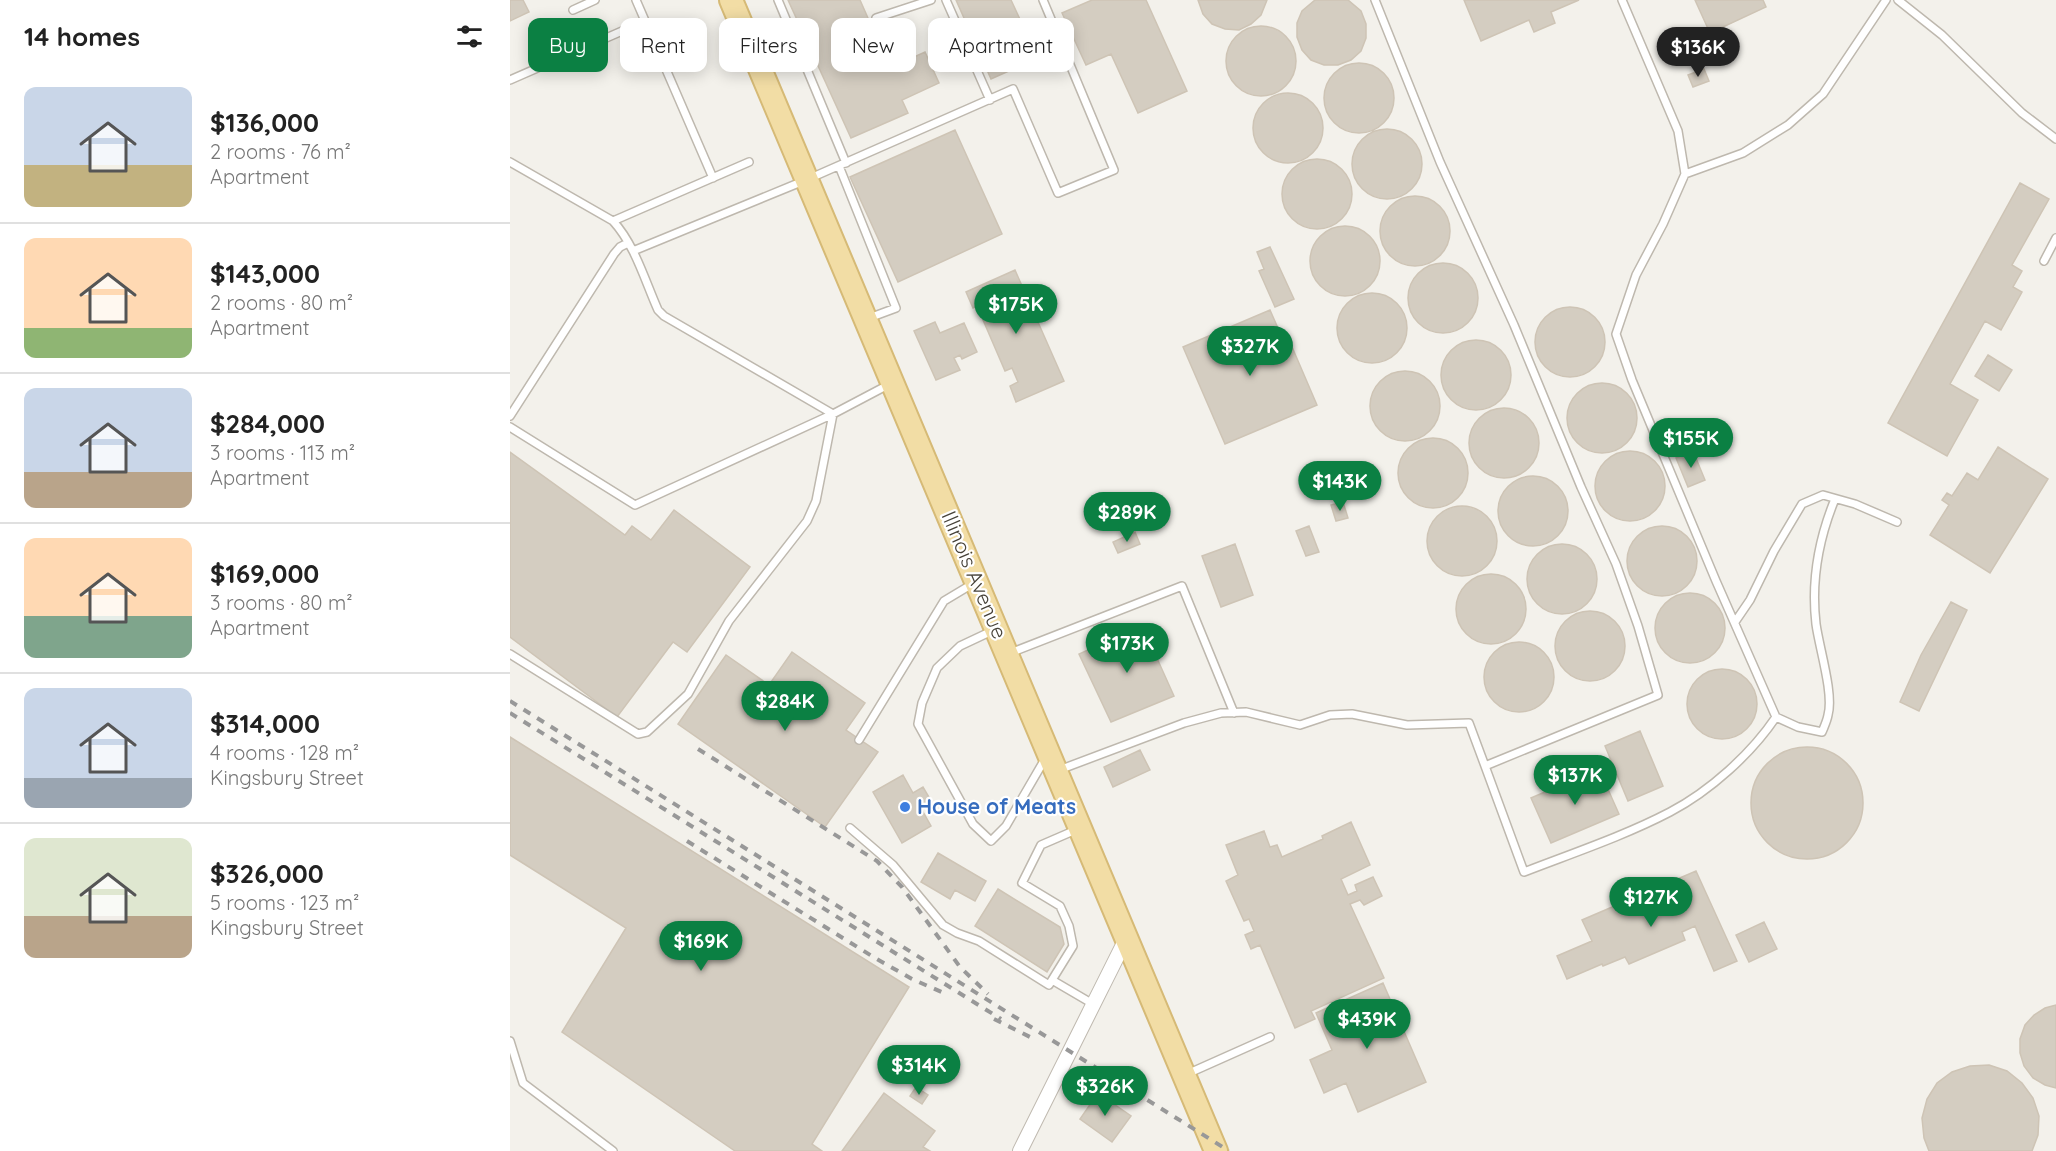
<!DOCTYPE html>
<html lang="en">
<head>
<meta charset="utf-8">
<style>
	body { margin:0; font-family:Quicksand,sans-serif; background:#f2f2f2; color:#222; height:100vh; display:flex; flex-direction:column; font-size:22px; white-space:nowrap }
	* { box-sizing:border-box; margin:0 }
	p { font-size:20px; color:#767676 }
	.icon { flex:none; width:33px; height:33px; fill:none; stroke:currentColor; stroke-width:2; stroke-linecap:round; stroke-linejoin:round }
	.map { position:relative; flex:1; overflow:hidden }
	.side { display:flex; flex-direction:column; background:#fff; width:510px }
	.side>* { flex:none }
	.banner { position:absolute; left:18px; top:18px; width:570px; height:54px; display:flex; gap:12px }
	.price { position:absolute; translate:-50% -51px; padding:0 14px; border-radius:21px; background:#0b8043; color:#fff; font-size:20px; line-height:39px; filter:drop-shadow(0 2px 3px #0008) }
	.price::after { content:''; position:absolute; left:50%; top:36px; width:18px; height:14px; margin-left:-9px; background:inherit; clip-path:polygon(0 0,100% 0,50% 100%) }
	.price.on { background:#222; color:#fff }
	ul { padding:0; list-style:none }
	li { display:flex; align-items:center; gap:18px; height:150px; padding:0 24px }
	li+li { border-top:2px solid #e0e0e0 }
	li span { display:grid; place-items:center; flex:none; width:168px; height:120px; border-radius:12px; color:#555 }
	li>.icon { margin-inline-start:auto }
	span .icon { width:72px; height:72px; fill:#fffc; stroke-width:1 }
	li b { font-size:26px }
	h2 { display:flex; justify-content:space-between; align-items:center; height:72px; padding:0 24px; font-size:26px }
	.chip { padding:0 21px; border-radius:12px; background:#fff; box-shadow:0 3px 15px #0003; font-size:21px; line-height:54px }
	.chip.on { background:#0b8043; color:#fff }
	main { display:flex; flex:1; min-height:0 }
	.map>svg:first-child { display:block }
</style>
</head>
<body>
<main>
<section class="side">
<h2>14 homes<svg class="icon" aria-label="filters" viewBox="0 0 24 24"><path d="M4 7h16M4 17h16"/><circle cx="9" cy="7" r="2"/><circle cx="15" cy="17" r="2"/></svg></h2>
<ul>
<li><span style="background:linear-gradient(#c9d6e8 65%,#c2b280 0)"><svg class="icon" aria-label="home" viewBox="0 0 24 24"><path d="M3 11l9-7 9 7M6 9v11h12V9"/></svg></span><div><b>$136,000</b><p>2 rooms · 76 m²</p><p>Apartment</p></div></li>
<li><span style="background:linear-gradient(#ffd9b3 75%,#8fb573 0)"><svg class="icon" aria-label="home" viewBox="0 0 24 24"><path d="M3 11l9-7 9 7M6 9v11h12V9"/></svg></span><div><b>$143,000</b><p>2 rooms · 80 m²</p><p>Apartment</p></div></li>
<li><span style="background:linear-gradient(#c9d6e8 70%,#b9a48a 0)"><svg class="icon" aria-label="home" viewBox="0 0 24 24"><path d="M3 11l9-7 9 7M6 9v11h12V9"/></svg></span><div><b>$284,000</b><p>3 rooms · 113 m²</p><p>Apartment</p></div></li>
<li><span style="background:linear-gradient(#ffd9b3 65%,#7fa58c 0)"><svg class="icon" aria-label="home" viewBox="0 0 24 24"><path d="M3 11l9-7 9 7M6 9v11h12V9"/></svg></span><div><b>$169,000</b><p>3 rooms · 80 m²</p><p>Apartment</p></div></li>
<li><span style="background:linear-gradient(#c9d6e8 75%,#9aa5b1 0)"><svg class="icon" aria-label="home" viewBox="0 0 24 24"><path d="M3 11l9-7 9 7M6 9v11h12V9"/></svg></span><div><b>$314,000</b><p>4 rooms · 128 m²</p><p>Kingsbury Street</p></div></li>
<li><span style="background:linear-gradient(#dfe7d0 65%,#b9a48a 0)"><svg class="icon" aria-label="home" viewBox="0 0 24 24"><path d="M3 11l9-7 9 7M6 9v11h12V9"/></svg></span><div><b>$326,000</b><p>5 rooms · 123 m²</p><p>Kingsbury Street</p></div></li>
</ul>
</section>
<div class="map">
<svg width="1546" height="1151" viewBox="0 0 1546 1151">
	<rect width="100%" height="100%" fill="#f3f1eb"/>
	<path fill="#d4cdc1" stroke="#cec4b5" stroke-width="1.5" d="M0,0H13L19,12L0,21Z
		M278,0H350L380,68L415,52L429,83L392,100L398,113L341,138Z
		M446,0H501L528,58L481,79Z
		M582,0H636L677,91L628,113L601,54L576,65L552,13Z
		M688,0H757L751,15L741,24L729,30L715,29L702,24L693,14Z
		M805,0H838L851,11L856,24V38L851,51L841,60L828,65H814L801,60L792,50L787,37V23L792,11Z
		M954,0H1069L1041,12L1045,23L1024,32L1019,20L971,41Z
		M1185,0H1253L1256,7L1200,33Z
		M716 61a35 35 0 1 1 70 0a35 35 0 1 1-70 0Z
		M814 98a35 35 0 1 1 70 0a35 35 0 1 1-70 0Z
		M1194,69L1199,81L1183,87L1178,75Z
		M743 128a35 35 0 1 1 70 0a35 35 0 1 1-70 0Z
		M842 164a35 35 0 1 1 70 0a35 35 0 1 1-70 0Z
		M445,130L492,234L388,282L340,177Z
		M772 194a35 35 0 1 1 70 0a35 35 0 1 1-70 0Z
		M1510,183L1539,199L1502,265L1512,271L1503,287L1512,292L1491,330L1475,321L1440,384L1468,400L1437,456L1378,423Z
		M870 231a35 35 0 1 1 70 0a35 35 0 1 1-70 0Z
		M800 261a35 35 0 1 1 70 0a35 35 0 1 1-70 0Z
		M760,247L784,299L765,307L749,271L754,269L747,252Z
		M898 298a35 35 0 1 1 70 0a35 35 0 1 1-70 0Z
		M505,270L554,381L506,402L500,386L508,382L502,368L495,371L467,306L463,308L456,292Z
		M827 328a35 35 0 1 1 70 0a35 35 0 1 1-70 0Z
		M1025 342a35 35 0 1 1 70 0a35 35 0 1 1-70 0Z
		M760,310L771,335L776,333L807,405L715,444L673,347Z
		M425,322L430,333L454,323L467,352L452,359L450,355L444,358L450,370L426,380L404,331Z
		M931 375a35 35 0 1 1 70 0a35 35 0 1 1-70 0Z
		M1478,355L1502,370L1489,391L1465,376Z
		M860 406a35 35 0 1 1 70 0a35 35 0 1 1-70 0Z
		M1057 418a35 35 0 1 1 70 0a35 35 0 1 1-70 0Z
		M959 443a35 35 0 1 1 70 0a35 35 0 1 1-70 0Z
		M888 473a35 35 0 1 1 70 0a35 35 0 1 1-70 0Z
		M1488,447L1538,479L1480,573L1420,535L1439,505L1432,500L1437,493L1442,496L1457,473L1468,480Z
		M1183,451L1195,480L1178,487L1166,458Z
		M1085 486a35 35 0 1 1 70 0a35 35 0 1 1-70 0Z
		M0,452L115,535L122,526L141,540L164,510L240,567L177,652L163,642L107,717L0,637Z
		M988 511a35 35 0 1 1 70 0a35 35 0 1 1-70 0Z
		M833,502L838,518L826,521L821,505Z
		M917 541a35 35 0 1 1 70 0a35 35 0 1 1-70 0Z
		M799,526L809,552L796,556L786,531Z
		M1117 561a35 35 0 1 1 70 0a35 35 0 1 1-70 0Z
		M625,532L630,544L608,553L603,542Z
		M725,544L743,595L711,607L692,556Z
		M1017 579a35 35 0 1 1 70 0a35 35 0 1 1-70 0Z
		M946 609a35 35 0 1 1 70 0a35 35 0 1 1-70 0Z
		M1145 628a35 35 0 1 1 70 0a35 35 0 1 1-70 0Z
		M1441,602L1457,610L1409,711L1390,702L1411,655Z
		M1045 646a35 35 0 1 1 70 0a35 35 0 1 1-70 0Z
		M632,625L664,696L601,722L569,654Z
		M974 677a35 35 0 1 1 70 0a35 35 0 1 1-70 0Z
		M282,652L355,703L336,730L368,752L315,827L168,724L216,655L259,685Z
		M1177 704a35 35 0 1 1 70 0a35 35 0 1 1-70 0Z
		M1130,731L1153,786L1118,801L1095,746Z
		M0,737L399,987L302,1144L312,1151H225L52,1032L116,928L0,855Z
		M1241 803a56 56 0 1 1 112 0a56 56 0 1 1-112 0Z
		M630,750L640,770L603,787L594,767Z
		M1089,769L1109,814L1041,843L1021,798Z
		M393,775L403,793L413,787L423,804L412,810L421,826L392,843L363,792Z
		M841,822L860,865L831,879L838,895L847,891L845,885L863,877L872,896L854,905L850,900L840,904L874,978L801,1011L805,1019L785,1028L750,945L741,949L735,935L744,931L739,919L734,921L716,881L728,875L716,845L754,831L760,847L767,845L772,857L813,839L812,836Z
		M428,853L476,881L465,901L445,890L440,899L411,882Z
		M1186,871L1227,961L1204,971L1185,926L1172,932L1175,940L1119,964L1115,957L1093,966L1092,964L1057,979L1047,956L1082,941L1072,920Z
		M488,889L550,927L554,944L537,972L465,926Z
		M1254,922L1267,949L1239,962L1226,935Z
		M873,983L916,1082L848,1112L836,1083L814,1093L800,1060L822,1050L806,1013Z
		M1546,1005V1088L1535,1085L1523,1078L1514,1066L1510,1053V1039L1515,1025L1524,1015L1535,1008Z
		M1479,1065L1497,1071L1512,1083L1523,1098L1529,1116L1528,1135L1522,1151H1419L1414,1138L1412,1118L1417,1099L1427,1083L1442,1072L1460,1066Z
		M406,1087L418,1095L412,1104L400,1096Z
		M374,1093L425,1131L413,1147L420,1151H332Z
		M588,1093L621,1116L602,1142L570,1119Z"/>
	<g fill="none" stroke-linecap="round" stroke-linejoin="round">
		<g stroke="#beb8ae" stroke-width="10">
			<path id="lane" d="M126,0L203,178
				M268,0L336,163
				M436,0L480,100
				M865,0L930,162L1004,325L1071,487L1106,564L1128,626L1148,695L975,766L1014,872C1063,853 1114,836 1160,812C1200,791 1241,754 1266,717L1206,581L1122,380L1106,334L1126,275L1153,224L1175,174L1168,131L1112,0
				M1388,0L1432,35L1512,113L1546,139
				M63,10L85,0
				M366,18L421,0
				M0,80L135,21
				M0,162L103,221C125,245 135,281 148,310L154,316L323,414
				M329,166L386,308L359,318
				M1175,174L1233,153L1278,125L1313,94L1376,0
				M103,221L239,162
				M123,251L296,180L503,89L548,193L604,170L533,0
				M1534,261L1546,238
				M0,416L104,254L110,247L118,243
				M0,427L125,505L323,414
				M1225,622L1240,600L1264,551L1292,504L1313,495L1345,504L1387,522
				M484,630L450,646L427,668L412,703L408,724L463,824L481,841L496,826L535,759
				M500,653L672,586L724,713
				M0,654L128,734L137,732L178,694L219,621L297,521L306,501L323,414L378,385
				M1266,717L1288,727L1312,732C1314,727 1317,721 1318,715C1324,694 1309,647 1306,624C1301,581 1309,538 1325,499
				M349,740L434,601L464,583
				M549,770L674,723L711,713L736,712L790,725L820,715L842,714L897,725L959,723L975,766
				M340,828L383,865L433,925L447,933L469,941L539,985L542,980
				M568,829L531,845L512,883L550,906L559,926L563,946L542,980L583,1004
				M0,1041L13,1083L103,1151
				M677,1074L760,1037"/>
		</g>
		<g stroke="#beb8ae" stroke-width="16">
			<path id="street" d="M510,1151L617,937"/>
		</g>
		<g stroke="#d6ba76" stroke-width="26">
			<path id="primary" d="M221,0L706,1151"/>
		</g>
		<use href="#lane" stroke="#fff" stroke-width="7"/>
		<use href="#street" stroke="#fff" stroke-width="14"/>
		<use href="#primary" stroke="#f2dda5" stroke-width="22"/>
		<path stroke="#989898" stroke-width="4" stroke-dasharray="8 8" stroke-linecap="butt" d="M0,701L719,1151
			M0,713L491,1019
			M188,749L367,861L392,887L450,967L478,994
			M177,841L365,958L402,979L436,994
			M484,1019L522,1038"/>
	</g>
	<circle fill="#3f7fe0" stroke="#fff" stroke-width="2" cx="395" cy="807" r="6"/>
	<g text-anchor="middle" stroke-width="4.5" stroke-linejoin="round" paint-order="stroke">
		<g font-size="21" fill="#474239" stroke="#fff">
			<text transform="translate(464 575) rotate(67)" y="7">Illinois Avenue</text>
		</g>
		<g font-size="21" font-weight="bold" fill="#366cbe" stroke="#fff" text-anchor="start">
			<text x="407" y="814">House of Meats</text>
		</g>
	</g>
</svg>
<b class="price on" style="left:1188px;top:78px">$136K</b>
<b class="price" style="left:506px;top:335px">$175K</b>
<b class="price" style="left:740px;top:377px">$327K</b>
<b class="price" style="left:1181px;top:469px">$155K</b>
<b class="price" style="left:830px;top:512px">$143K</b>
<b class="price" style="left:617px;top:543px">$289K</b>
<b class="price" style="left:617px;top:674px">$173K</b>
<b class="price" style="left:275px;top:732px">$284K</b>
<b class="price" style="left:1065px;top:806px">$137K</b>
<b class="price" style="left:1141px;top:928px">$127K</b>
<b class="price" style="left:191px;top:972px">$169K</b>
<b class="price" style="left:857px;top:1050px">$439K</b>
<b class="price" style="left:409px;top:1096px">$314K</b>
<b class="price" style="left:595px;top:1117px">$326K</b>
<div class="banner">
<a class="chip on">Buy</a>
<a class="chip">Rent</a>
<a class="chip">Filters</a>
<a class="chip">New</a>
<a class="chip">Apartment</a>
</div>
</div>
</main>
</body>
</html>
